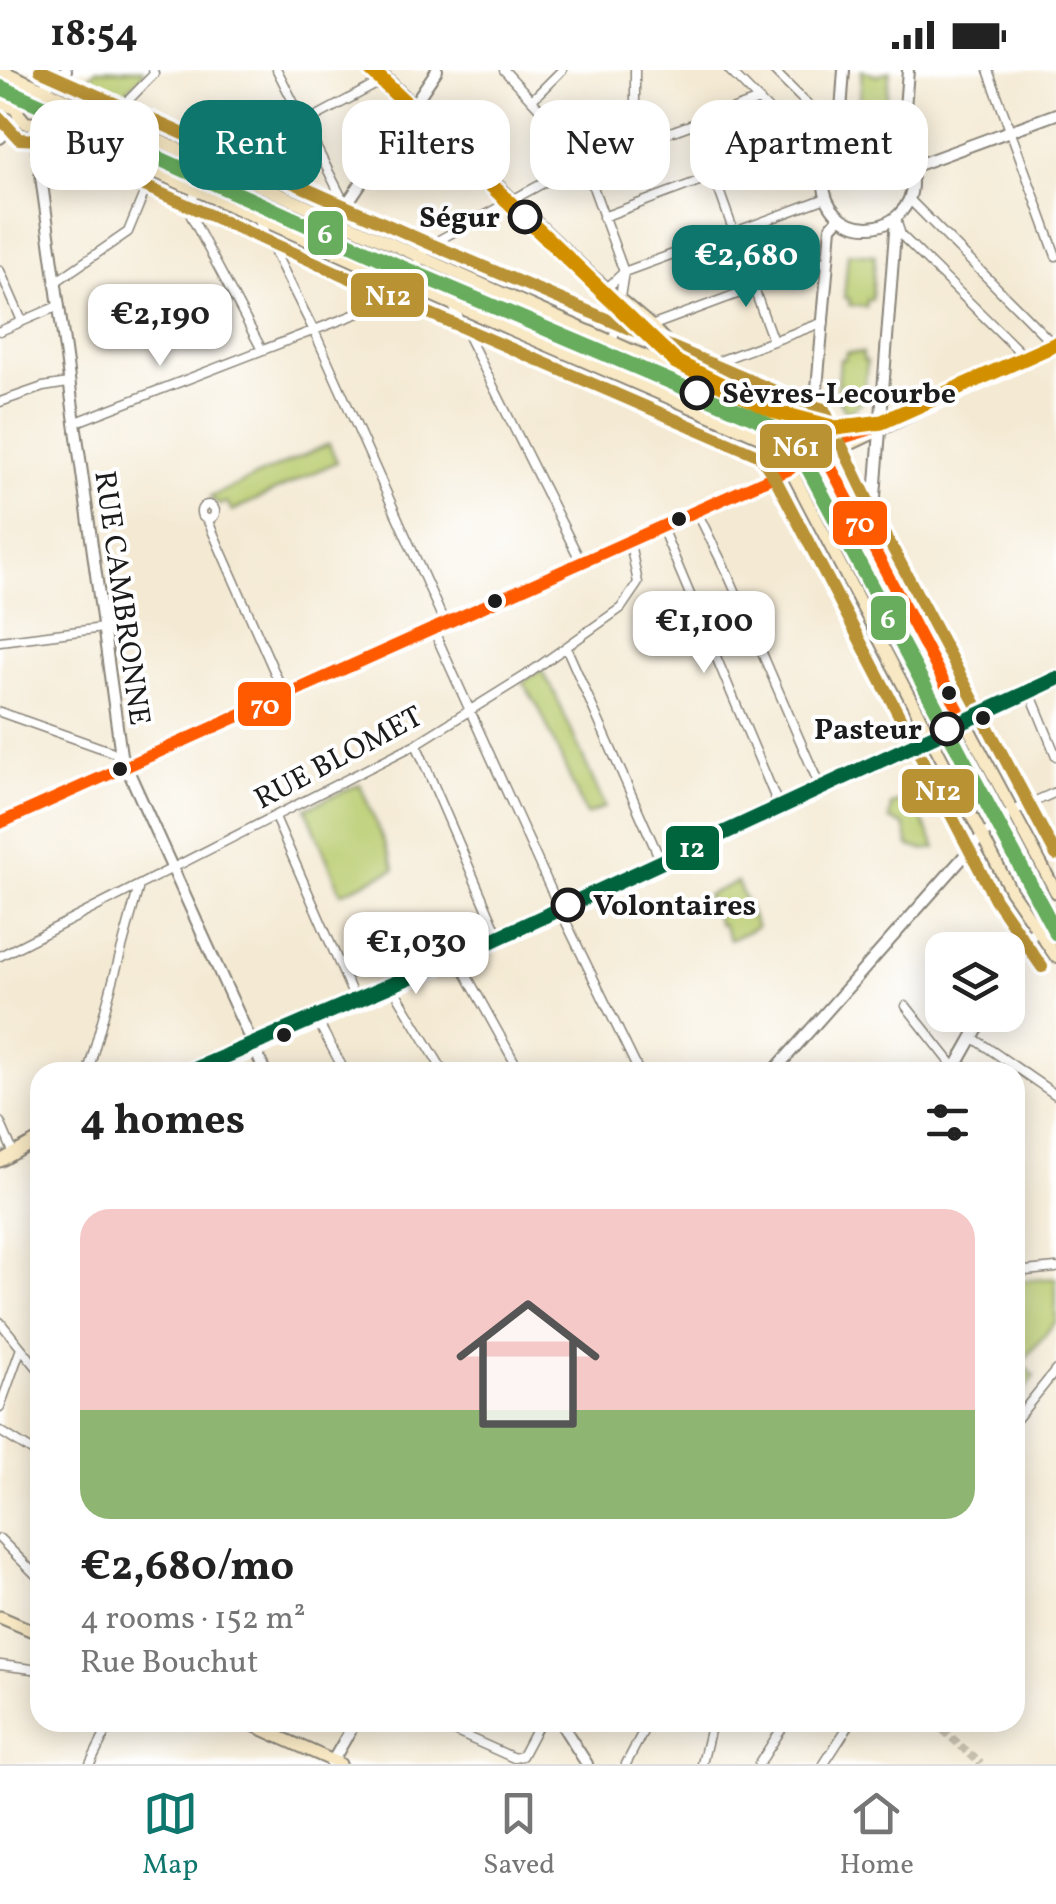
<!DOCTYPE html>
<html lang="en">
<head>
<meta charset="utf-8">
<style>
	body { margin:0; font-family:Vollkorn,serif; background:#f2f2f2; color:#222; height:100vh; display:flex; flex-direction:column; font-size:38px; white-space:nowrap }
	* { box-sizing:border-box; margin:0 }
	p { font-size:32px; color:#767676 }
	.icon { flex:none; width:55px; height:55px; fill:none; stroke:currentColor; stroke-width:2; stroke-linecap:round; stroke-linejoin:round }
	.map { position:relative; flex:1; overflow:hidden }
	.panel { position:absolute; left:30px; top:992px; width:995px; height:670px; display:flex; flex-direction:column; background:#fff; border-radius:30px; box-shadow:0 5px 25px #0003 }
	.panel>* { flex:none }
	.guide { position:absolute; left:30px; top:30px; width:998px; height:90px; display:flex; gap:20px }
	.controls { position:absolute; left:925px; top:862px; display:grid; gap:20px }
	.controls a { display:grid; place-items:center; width:100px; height:100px; border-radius:20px; background:#fff; box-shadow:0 5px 25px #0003; font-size:50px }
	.price { position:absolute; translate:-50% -85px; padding:0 22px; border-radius:20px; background:#fff; color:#222; font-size:32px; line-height:65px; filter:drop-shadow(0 2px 5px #0008) }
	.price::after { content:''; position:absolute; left:50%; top:60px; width:30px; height:22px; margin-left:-15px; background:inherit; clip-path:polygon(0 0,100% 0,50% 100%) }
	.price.selected { background:#0f766e; color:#fff }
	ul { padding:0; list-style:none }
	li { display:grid; align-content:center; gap:20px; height:530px; padding:0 50px }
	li+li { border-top:2px solid #e0e0e0 }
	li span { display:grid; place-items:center; height:310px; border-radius:30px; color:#555 }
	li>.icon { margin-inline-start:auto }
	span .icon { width:180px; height:180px; fill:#fffc; stroke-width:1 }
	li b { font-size:42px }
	h2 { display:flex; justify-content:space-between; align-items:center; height:120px; padding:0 50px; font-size:42px }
	.tag { padding:0 35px; border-radius:30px; background:#fff; box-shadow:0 5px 25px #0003; font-size:35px; line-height:90px }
	.tag.selected { background:#0f766e; color:#fff }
	.status { display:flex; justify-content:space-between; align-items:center; height:70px; padding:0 50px; background:#fff; direction:ltr }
	.status svg { height:28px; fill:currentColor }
	.menu { display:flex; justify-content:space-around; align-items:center; height:140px; border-top:2px solid #e0e0e0; background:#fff; font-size:28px; color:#767676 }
	.menu a { display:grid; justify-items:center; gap:5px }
	.menu .selected { color:#0f766e }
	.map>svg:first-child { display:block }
</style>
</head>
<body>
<div class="status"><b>18:54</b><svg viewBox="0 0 49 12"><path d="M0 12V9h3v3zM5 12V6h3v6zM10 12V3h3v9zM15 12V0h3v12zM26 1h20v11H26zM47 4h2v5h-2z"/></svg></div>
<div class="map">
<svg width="1056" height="1694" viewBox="0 0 1056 1694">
	<rect width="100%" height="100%" fill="#fff"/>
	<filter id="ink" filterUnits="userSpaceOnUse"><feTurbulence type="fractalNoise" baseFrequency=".01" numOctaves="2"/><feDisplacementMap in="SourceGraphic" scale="20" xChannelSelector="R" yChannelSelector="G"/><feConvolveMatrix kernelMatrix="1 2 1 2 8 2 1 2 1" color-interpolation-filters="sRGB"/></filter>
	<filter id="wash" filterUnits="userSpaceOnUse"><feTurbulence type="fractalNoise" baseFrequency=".0048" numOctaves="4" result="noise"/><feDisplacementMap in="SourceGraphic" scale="40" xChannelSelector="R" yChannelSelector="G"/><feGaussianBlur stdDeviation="2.25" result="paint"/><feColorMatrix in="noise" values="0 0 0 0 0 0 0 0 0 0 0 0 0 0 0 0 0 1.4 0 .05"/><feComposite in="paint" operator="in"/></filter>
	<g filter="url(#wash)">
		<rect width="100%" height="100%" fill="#f4ead4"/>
		<path fill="#b9cc70" stroke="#6a7446" stroke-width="2.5" d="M96,0H143V5L111,37H106L78,25V19Z
			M862,0L877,6L890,1L885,42L859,39Z
			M848,183L875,185L872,230H867L866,237L849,235L850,229L844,228Z
			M846,282L863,283V290L867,291L864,330L852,340L844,339L837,327L840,289H845Z
			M329,374L337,392L232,441L227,432L219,435L210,427Z
			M541,600L553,619L605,737L586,745L539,638L523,612Z
			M360,714L395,799L341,823L306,738Z
			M910,726L936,778L924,780L909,776L904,755L889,750L891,735Z
			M737,812L757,857L730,870L722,854L719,855L707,825Z
			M1056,1208V1251L1021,1294L1035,1306L1022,1323L1015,1318V1215L1018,1211Z"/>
	</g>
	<g filter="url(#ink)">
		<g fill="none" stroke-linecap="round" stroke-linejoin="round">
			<path stroke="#c9c1af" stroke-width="8" stroke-dasharray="8 4" stroke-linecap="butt" d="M39,1079L40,1080
				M934,1652L981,1694"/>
			<g stroke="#888378" stroke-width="11">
				<path id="minor" d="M277,0L304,53
					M504,0L581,84L624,202L613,272L617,305
					M729,0L826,98
					M773,0L843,70
					M988,0L1056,186
					M532,30L562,0
					M109,50L154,4L153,0
					M695,53L731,154
					M635,75V0
					M195,119L191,146L262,280
					M909,129L1055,276
					M346,136L304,53L386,9
					M257,147L316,265L445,554
					M603,147L803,72
					M897,153L901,165L1027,289
					M743,159L826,128
					M737,172L773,271
					M0,201L22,251
					M54,213L128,162L153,101
					M606,219L624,202L725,165
					M452,234L582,494
					M651,256L828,190
					M0,261L58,236
					M695,300L824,252
					M0,332L43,317L68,313
					M74,353L400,227L426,177L571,98L759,30
					M201 442a7 7 0 1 1 14 0a7 7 0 1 1-14 0Z
					M697,442L730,509L821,719
					M207,449L285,626
					M662,458L780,739
					M433,559L561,842L639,1002
					M0,571L103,558
					M566,577L662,794
					M1030,622L1056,686
					M0,642L121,685
					M416,674L500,869
					M275,747L356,932
					M982,766L1011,742L1056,722
					M0,886L416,674L525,606L621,538L638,513L630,473
					M457,888L520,1002
					M392,916L444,1002
					M906,936L955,998
					M317,950L345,1002
					M972,967L1056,1025
					M88,1002L139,816
					M0,1052L14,1084
					M1015,1202L1056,1198
					M0,1252L40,1301
					M0,1337L21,1278
					M1015,1351L1056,1300
					M0,1361L40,1386
					M0,1469L40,1509
					M0,1595L40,1600
					M434,1652L514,1688L522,1686L540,1652
					M90,1694L111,1652
					M626,1694L648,1652
					M702,1694L712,1652
					M759,1694L786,1652
					M824,1694L851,1652"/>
			</g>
			<g stroke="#888378" stroke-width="14">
				<path id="tertiary" d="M844,0L840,55L846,73
					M40,20L66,0
					M34,56L121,685L265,1002
					M0,68L20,48
					M824 113a44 44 0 1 1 88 0a44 44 0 1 1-88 0Z
					M897,80L903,64L908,0
					M909,98L1056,44
					M336,150L437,0
					M814,353L831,157L840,147
					M860,455L874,440L896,149
					M1008,906L1036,858L1056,841
					M773,1002L982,766
					M953,1002L985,945
					M560,1652L587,1694
					M331,1694L355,1652"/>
			</g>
			<g stroke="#888378" stroke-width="15">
				<path id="secondary" d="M0,0L628,279L796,349L852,364
					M377,0L592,206L651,256L697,304
					M28,14L17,42L26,53H46
					M0,31L15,39
					M46,53L408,215L772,372L790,399L1011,821L1056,887
					M46,53L57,27
					M814,353L812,359L860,455L1056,822
					M790,399L802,384L854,363
					M0,753L790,399L802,397L1056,276
					M201,1002L561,842L1056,610
					M0,1091L40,1069
					M0,1547L40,1564
					M246,1652L340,1694"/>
			</g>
			<use href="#minor" stroke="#fff" stroke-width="8"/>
			<use href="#tertiary" stroke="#fff" stroke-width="10"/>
			<use href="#secondary" stroke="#f8e8c3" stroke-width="11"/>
			<g stroke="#fff" stroke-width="20">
				<path id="bus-1" d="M825,386L965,652
					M0,753L790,399C816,369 853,368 887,353C944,329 1000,302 1056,276
					M201,1002L561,842L965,652"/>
			</g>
			<g stroke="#fff" stroke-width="20">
				<path id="bus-2" d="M40,0L426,172L801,332L824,339L876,447L1056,785
					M0,48L19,69L42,70L401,231L760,386L775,408L995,829L1042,897"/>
			</g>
			<g stroke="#fff" stroke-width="20">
				<path id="bus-3" d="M1041,830L796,367L788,365L806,391L1026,812L1056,856"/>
			</g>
			<use href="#bus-1" stroke="#ff5a00" stroke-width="12"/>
			<use href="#bus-2" stroke="#b99234" stroke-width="12"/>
			<use href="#bus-3" stroke="#b99234" stroke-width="12"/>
			<g stroke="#fff" stroke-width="22">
				<path id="metro-1" d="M0,17L403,198L756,348L786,366L805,392L1056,863"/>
			</g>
			<g stroke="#fff" stroke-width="22">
				<path id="metro-2" d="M189,1002L463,884L1056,609"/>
			</g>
			<g stroke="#fff" stroke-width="22">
				<path id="metro-3" d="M371,0L676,292L776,342L836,358L882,352L1056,274"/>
			</g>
			<use href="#metro-1" stroke="#68ac5d" stroke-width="15"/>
			<use href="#metro-2" stroke="#00643c" stroke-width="15"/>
			<use href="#metro-3" stroke="#d29001" stroke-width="15"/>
		</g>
	</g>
	<g fill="#fff" stroke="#1c1c1c" stroke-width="5">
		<circle cx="525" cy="147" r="15"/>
		<circle cx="697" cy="323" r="15"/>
		<circle cx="947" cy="659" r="15"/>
		<circle cx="568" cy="835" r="15"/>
	</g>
	<g fill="#1c1c1c" stroke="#fff" stroke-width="4">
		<circle cx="679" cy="449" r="9"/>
		<circle cx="495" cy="531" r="9"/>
		<circle cx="949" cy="623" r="9"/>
		<circle cx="983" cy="648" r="9"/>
		<circle cx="120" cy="699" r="9"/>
		<circle cx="284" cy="965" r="9"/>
	</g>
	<g text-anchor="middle" stroke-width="8" stroke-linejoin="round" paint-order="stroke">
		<g font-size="30" font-weight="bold" fill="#1c1c1c" stroke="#fff" text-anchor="end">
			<text x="500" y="157">Ségur</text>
			<text x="722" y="333" text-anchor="start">Sèvres-Lecourbe</text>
			<text x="922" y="669">Pasteur</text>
			<text x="593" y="845" text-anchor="start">Volontaires</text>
		</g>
		<g font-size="30" fill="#1c1c1c" stroke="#fff">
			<text transform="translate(123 528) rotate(82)" y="10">RUE CAMBRONNE</text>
			<text transform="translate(338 687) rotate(-28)" y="10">RUE BLOMET</text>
		</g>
	</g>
	<g stroke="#fff" stroke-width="4">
		<rect x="306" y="139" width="39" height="48" rx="10" fill="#68ac5d"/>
		<rect x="349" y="201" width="77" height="48" rx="10" fill="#b99234"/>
		<rect x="758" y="352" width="76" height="48" rx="10" fill="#b99234"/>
		<rect x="831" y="429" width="58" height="48" rx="10" fill="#ff5a00"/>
		<rect x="869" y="524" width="39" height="48" rx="10" fill="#68ac5d"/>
		<rect x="236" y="610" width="57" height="48" rx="10" fill="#ff5a00"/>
		<rect x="900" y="697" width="76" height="48" rx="10" fill="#b99234"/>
		<rect x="664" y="754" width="57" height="48" rx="10" fill="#00643c"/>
	</g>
	<g font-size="28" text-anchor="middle" font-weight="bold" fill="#fff">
		<text x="325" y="173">6</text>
		<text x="388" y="235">N12</text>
		<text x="796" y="386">N61</text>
		<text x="860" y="462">70</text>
		<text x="888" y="558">6</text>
		<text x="265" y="644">70</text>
		<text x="938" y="730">N12</text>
		<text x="692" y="787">12</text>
	</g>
</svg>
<div class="controls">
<a><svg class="icon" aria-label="layers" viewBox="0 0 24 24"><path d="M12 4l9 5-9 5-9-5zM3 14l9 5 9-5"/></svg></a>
</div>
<b class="price selected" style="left:746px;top:240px">€2,680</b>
<b class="price" style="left:160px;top:299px">€2,190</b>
<b class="price" style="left:704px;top:606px">€1,100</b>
<b class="price" style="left:416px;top:927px">€1,030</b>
<div class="guide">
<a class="tag">Buy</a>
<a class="tag selected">Rent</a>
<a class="tag">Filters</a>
<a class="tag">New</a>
<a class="tag">Apartment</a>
</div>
<section class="panel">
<h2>4 homes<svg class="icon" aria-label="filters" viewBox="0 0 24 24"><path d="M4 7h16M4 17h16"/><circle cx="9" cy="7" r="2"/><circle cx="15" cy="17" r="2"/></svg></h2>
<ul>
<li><span style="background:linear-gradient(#f6c9c9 65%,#8fb573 0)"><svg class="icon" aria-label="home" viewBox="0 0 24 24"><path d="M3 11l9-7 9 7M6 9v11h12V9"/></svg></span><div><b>€2,680/mo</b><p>4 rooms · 152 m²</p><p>Rue Bouchut</p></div></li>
</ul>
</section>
</div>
<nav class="menu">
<a class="selected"><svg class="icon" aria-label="map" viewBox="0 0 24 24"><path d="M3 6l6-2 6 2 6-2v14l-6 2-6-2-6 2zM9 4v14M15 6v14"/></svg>Map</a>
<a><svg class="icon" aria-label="saved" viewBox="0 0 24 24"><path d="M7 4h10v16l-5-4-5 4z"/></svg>Saved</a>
<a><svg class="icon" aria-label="home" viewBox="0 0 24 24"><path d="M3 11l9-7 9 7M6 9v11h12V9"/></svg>Home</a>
</nav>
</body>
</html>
